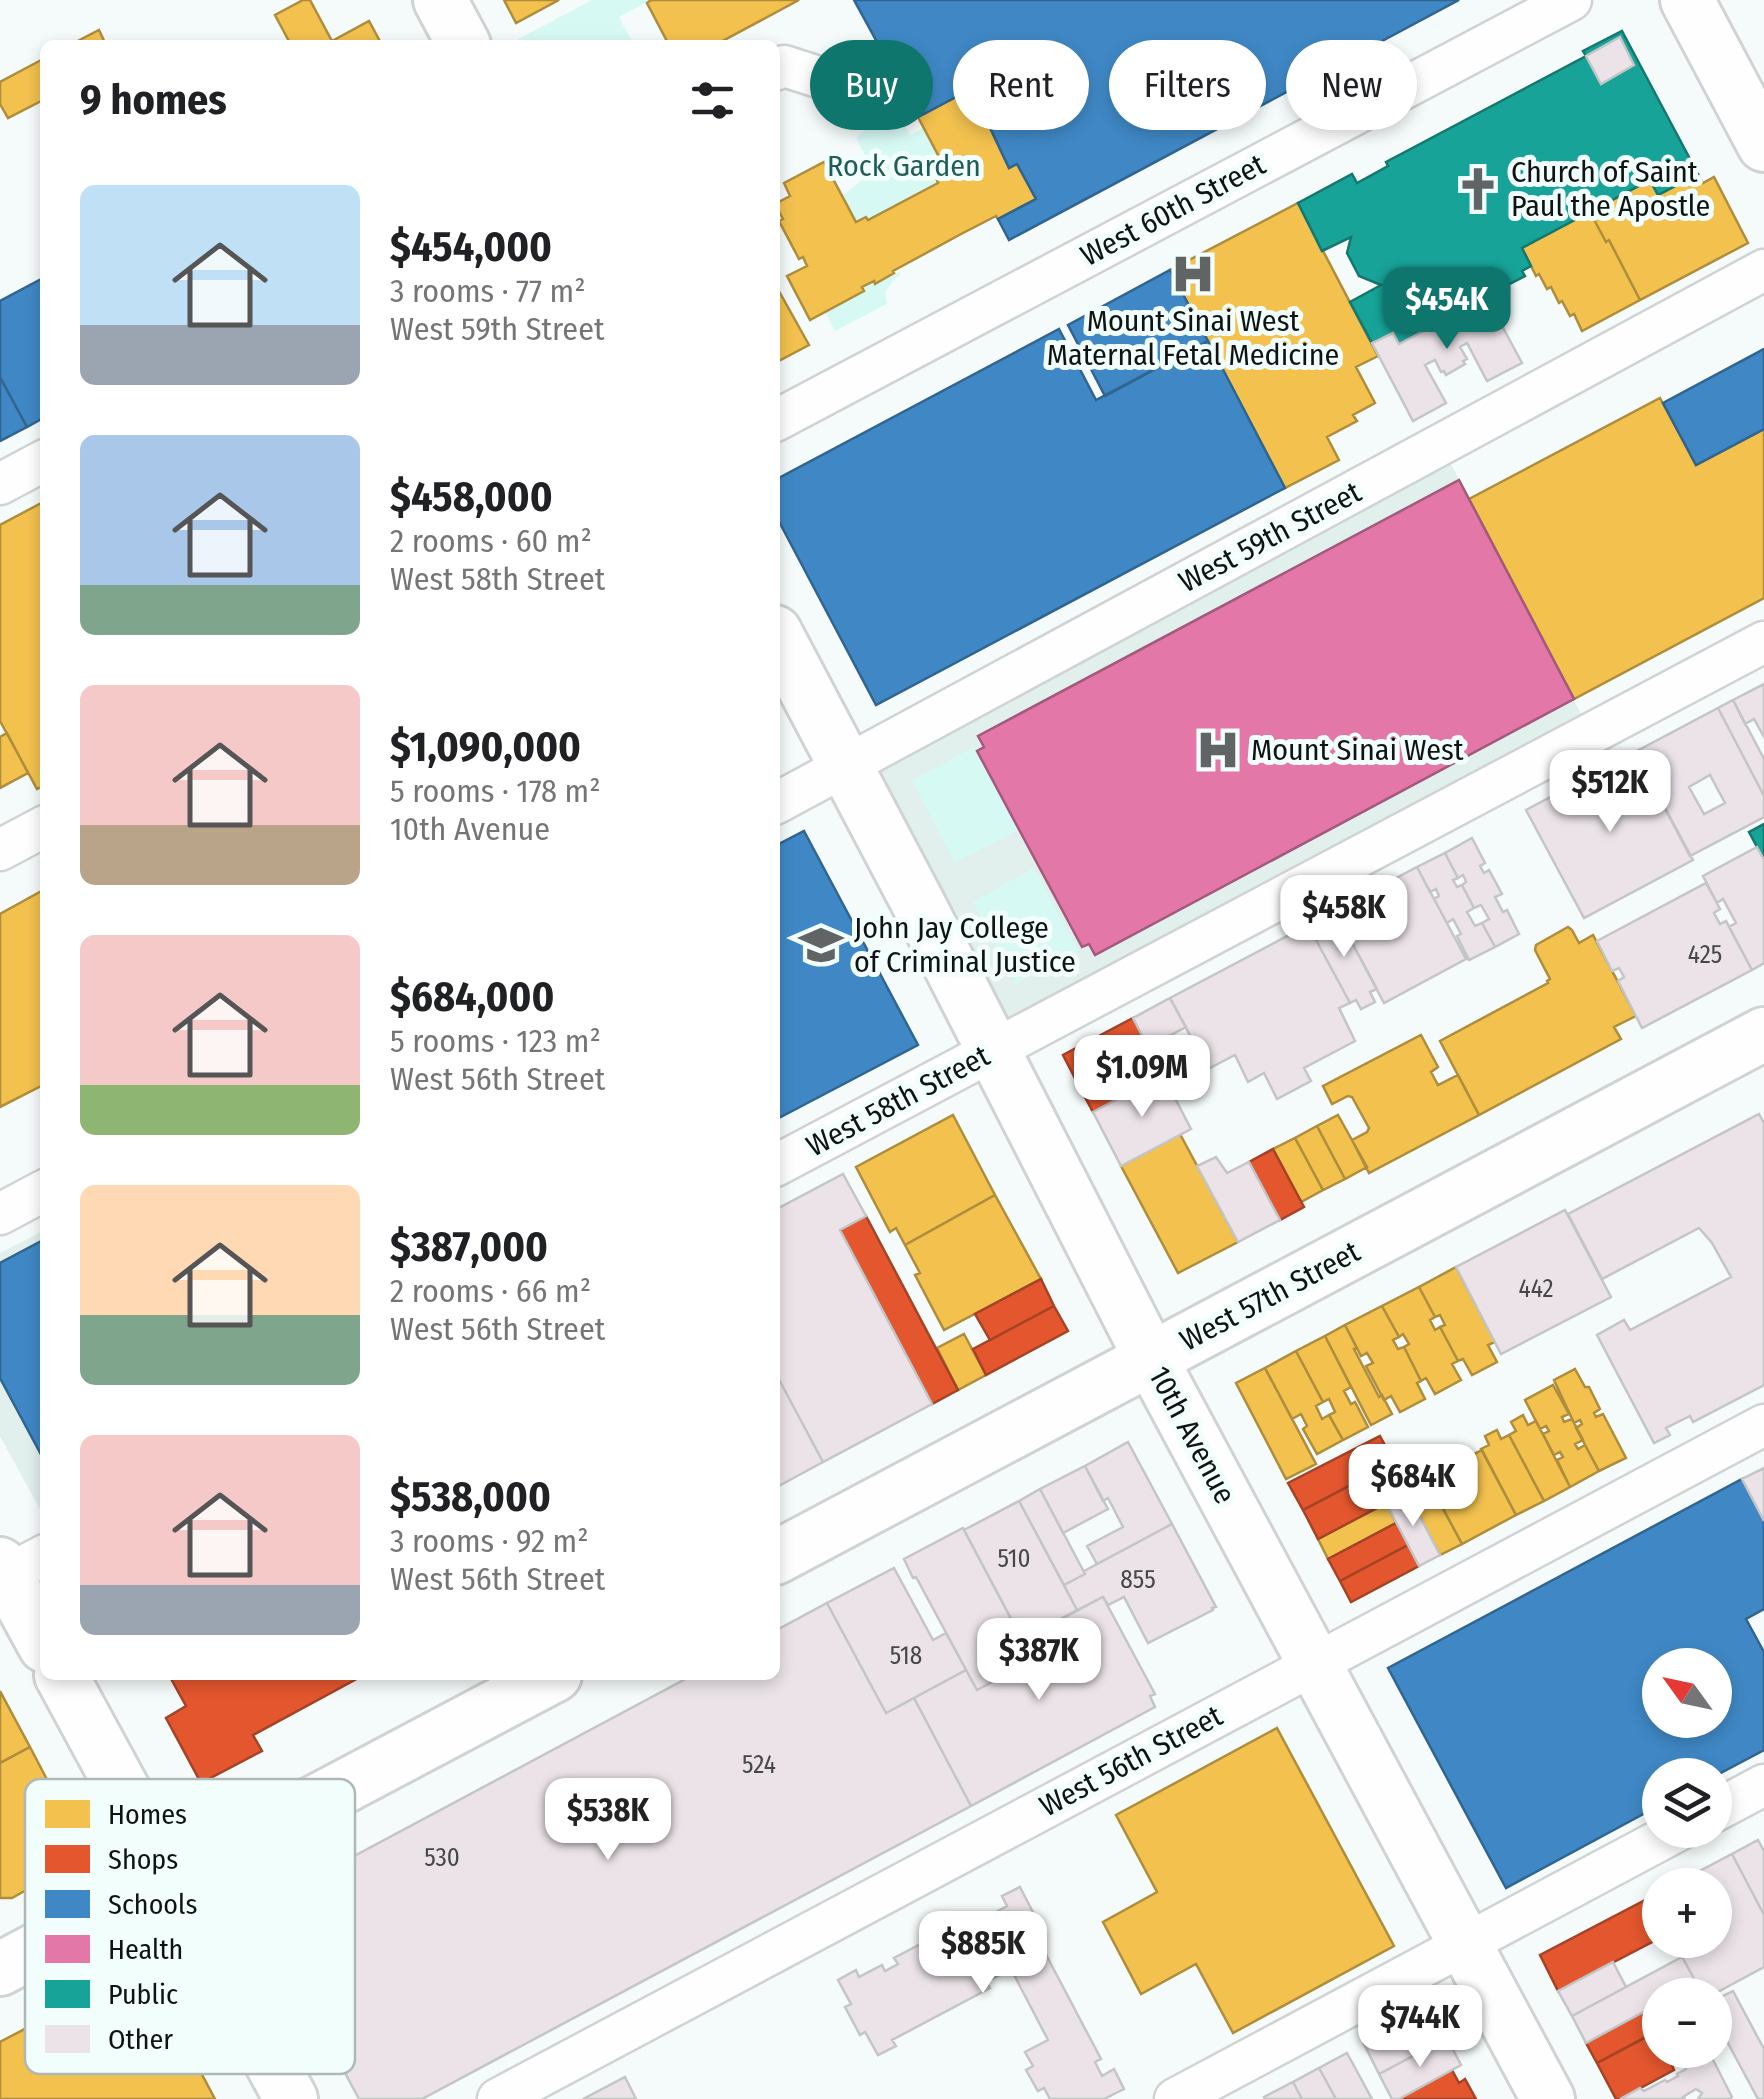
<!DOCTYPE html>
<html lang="en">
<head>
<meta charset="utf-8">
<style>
	body { margin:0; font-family:"Fira Sans Condensed",sans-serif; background:#f6f6f6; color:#202124; height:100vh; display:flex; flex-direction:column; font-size:38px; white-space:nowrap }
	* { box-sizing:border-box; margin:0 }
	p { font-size:32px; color:#757577 }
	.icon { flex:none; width:55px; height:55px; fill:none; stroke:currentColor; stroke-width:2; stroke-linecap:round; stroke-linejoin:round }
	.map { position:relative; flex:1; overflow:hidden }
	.drawer { position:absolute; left:40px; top:40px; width:740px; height:1640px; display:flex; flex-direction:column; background:#fff; border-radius:15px; box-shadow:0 5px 15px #0003 }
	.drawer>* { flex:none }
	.banner { position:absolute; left:810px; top:40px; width:802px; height:90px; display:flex; gap:20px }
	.needle { width:65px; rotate:303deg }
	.fabs { position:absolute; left:1642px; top:1648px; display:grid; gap:20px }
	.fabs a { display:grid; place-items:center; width:90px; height:90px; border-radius:50%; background:#fff; box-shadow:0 5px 15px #0003; font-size:50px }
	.price { position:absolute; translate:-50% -85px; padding:0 22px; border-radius:20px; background:#fff; color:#222; font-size:32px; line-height:65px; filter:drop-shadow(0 2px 5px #0008) }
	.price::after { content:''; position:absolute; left:50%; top:60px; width:30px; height:22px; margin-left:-15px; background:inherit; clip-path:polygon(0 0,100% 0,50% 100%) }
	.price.current { background:#0f766e; color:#fff }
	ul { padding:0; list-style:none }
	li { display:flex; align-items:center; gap:30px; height:250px; padding:0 40px }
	li span { display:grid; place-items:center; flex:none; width:280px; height:200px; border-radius:15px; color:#555 }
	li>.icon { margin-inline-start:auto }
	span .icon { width:120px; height:120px; fill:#fffc; stroke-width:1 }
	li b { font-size:42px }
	h2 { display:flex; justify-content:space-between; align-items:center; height:120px; padding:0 40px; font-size:42px }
	.pill { padding:0 35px; border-radius:45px; background:#fff; box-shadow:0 5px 15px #0003; font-size:35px; line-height:90px }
	.pill.current { background:#0f766e; color:#fff }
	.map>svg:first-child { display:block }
</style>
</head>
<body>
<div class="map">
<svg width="1764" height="2099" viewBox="0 0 1764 2099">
	<rect width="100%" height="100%" fill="#f5fbfa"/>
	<path fill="#e1efed" d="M1441,445L1591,733L993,1050L846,766Z
		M45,1230V1511L42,1513L0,1436V1253Z"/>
	<path fill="#d7f9f4" d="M592,0H651L619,17L634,45H521L518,39Z
		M887,90L910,135L923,128L948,174L937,179L938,183L868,220L865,217L856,222L842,196L873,171L856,138L883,113Z
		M899,272L901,275L893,280L885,293L887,304L835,331L825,312L864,290L862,287L874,281L876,284Z
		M974,747L1018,830L955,863L912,780Z
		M1034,868L1078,951L1016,984L973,902Z"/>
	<path fill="#f2c14e" stroke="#ae8d3c" stroke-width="2.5" d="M303,0H310L332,41L369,21L382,45H291L275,15Z
		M504,0H559L516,23Z
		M651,0H799L715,45H669L647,3Z
		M99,30L106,45H70Z
		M45,58V99L8,118L0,104V82Z
		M958,96L963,105L976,98L1009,168L1017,164L1036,199L998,219L996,216L963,233L893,271L894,273L875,284L874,281L862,287L864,291L810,320L787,276L807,266L803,257L799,259L779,221L783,219L775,204L790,196L784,183L824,162L856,222L866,217L868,220L938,183L937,180L948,174L918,117Z
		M1698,174L1703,183L1714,177L1748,243L1640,300L1609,240L1606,242L1590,212L1650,180L1658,195Z
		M1298,203L1378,356L1356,367L1375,403L1353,415L1357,421L1327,437L1339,460L1285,488L1170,270Z
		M1590,212L1606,242L1609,240L1640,300L1582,331L1574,314L1570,316L1562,301L1559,303L1551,287L1547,289L1539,274L1536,276L1522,248Z
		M775,284L809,345L775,363Z
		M1660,398L1696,465L1764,429V598L1574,699L1469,499Z
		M45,501V785L37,789L0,721V525Z
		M7,733L28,773L0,788V737Z
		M45,889V1084L0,1107V914Z
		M1568,927L1572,930L1579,943L1593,935L1636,1016L1614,1027L1621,1039L1479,1115L1440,1041L1548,983L1547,981L1550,979L1535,950L1536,945Z
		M1421,1035L1438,1067L1431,1072L1438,1085L1458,1075L1479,1115L1369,1173L1352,1140L1367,1132L1369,1128L1352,1097L1348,1096L1332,1104L1323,1086Z
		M953,1115L995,1195L905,1245L896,1228L890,1232L856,1167Z
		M1338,1115L1367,1167L1345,1179L1317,1126Z
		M1317,1126L1345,1179L1323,1190L1295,1138Z
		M1180,1134L1238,1242L1178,1273L1121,1166Z
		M1295,1138L1323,1190L1301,1202L1273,1149Z
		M995,1195L1041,1279L944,1330L915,1275L920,1273L905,1245Z
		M1456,1267L1495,1342L1488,1345L1497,1362L1472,1375L1463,1359L1458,1361L1440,1327L1445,1325L1440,1315L1435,1317L1419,1287Z
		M1419,1287L1435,1317L1430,1320L1435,1330L1440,1327L1458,1361L1452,1364L1461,1380L1435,1394L1426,1378L1421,1381L1404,1347L1409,1344L1403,1334L1399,1337L1382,1306Z
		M1382,1306L1399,1337L1393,1340L1398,1349L1404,1347L1421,1381L1417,1383L1425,1399L1400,1412L1391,1396L1384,1400L1366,1366L1373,1363L1367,1353L1361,1356L1345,1325Z
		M1345,1325L1357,1348L1354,1349L1379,1397L1382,1395L1392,1414L1371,1425L1325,1336Z
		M964,1334L986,1375L958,1390L937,1348Z
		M1325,1336L1351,1387L1344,1391L1351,1404L1355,1402L1368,1427L1343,1440L1329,1415L1335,1412L1329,1399L1323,1402L1296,1351Z
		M1296,1351L1323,1402L1316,1406L1322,1419L1329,1415L1343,1440L1317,1454L1303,1429L1307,1426L1301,1414L1292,1419L1265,1368Z
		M1265,1368L1316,1464L1286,1479L1236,1383Z
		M1575,1369L1585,1387H1589L1600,1409L1594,1413L1596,1417L1603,1414L1626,1458L1599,1471L1576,1428L1582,1424L1580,1420L1574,1423L1554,1380Z
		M1553,1385L1569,1414L1562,1417L1564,1422L1572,1419L1583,1440L1575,1444L1578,1449L1585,1445L1599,1471L1570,1487L1557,1460L1563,1457L1560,1452L1554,1455L1543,1434L1549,1431L1546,1426L1540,1429L1525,1400Z
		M1523,1415L1528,1425L1536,1421L1570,1487L1544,1501L1509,1435L1516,1431L1511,1422Z
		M1497,1430L1501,1439L1509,1435L1544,1501L1516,1515L1481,1449L1489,1445L1485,1436Z
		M1482,1450L1516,1515L1462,1544L1427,1479Z
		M1438,1499L1462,1544L1440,1555L1416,1510Z
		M1386,1503L1396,1523L1328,1559L1318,1539Z
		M0,1691L30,1747L0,1763Z
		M1277,1728L1394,1946L1233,2033L1196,1964L1141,1994L1103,1922L1157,1892L1116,1815Z
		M30,1747L87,1856L12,1898H0V1763Z
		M158,1992L215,2099H0V2042L36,2023L49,2049Z"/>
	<path fill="#e4572e" stroke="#a44326" stroke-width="2.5" d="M1133,1018L1148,1047L1078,1084L1063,1055Z
		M1170,1036L1184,1064L1162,1076L1157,1072L1118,1093L1117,1100L1093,1112L1078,1084L1102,1072L1107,1073L1121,1065Z
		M1273,1149L1304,1207L1280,1220L1249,1162Z
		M866,1216L958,1390L932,1404L840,1230Z
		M1041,1279L1054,1306L990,1340L975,1314Z
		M1054,1306L1068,1331L986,1375L973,1349Z
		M1380,1436L1394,1462L1371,1474L1365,1471L1359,1475L1357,1482L1303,1510L1288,1483Z
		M1383,1474L1392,1492L1380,1499L1379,1507L1318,1539L1303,1510L1364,1478L1370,1481Z
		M1396,1523L1408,1545L1340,1581L1328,1559Z
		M1408,1545L1419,1566L1351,1602L1340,1581Z
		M169,1675H364L253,1735L262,1751L201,1783L166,1718L186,1706Z
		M1651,1897L1660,1915V1938L1558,1991L1540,1955Z
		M1660,2003V2030L1597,2063L1586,2043Z
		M1655,2032L1657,2038L1660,2036V2050H1695L1698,2055L1680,2064L1679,2062L1672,2065L1674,2070L1620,2099H1616L1597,2063Z
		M1452,2070L1459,2083L1465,2079L1476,2099H1399Z"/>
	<path fill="#3f88c5" stroke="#316590" stroke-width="2.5" fill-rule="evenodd" d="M854,0H1459L1009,240L998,219L1036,199L1017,164L1009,168L976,98L963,105L958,96L918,117Z
		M1170,270L1208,341L1105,396L1068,325Z
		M45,277V417L27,427L0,377V301Z
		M1059,329L1096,400L1208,341L1285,488L876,705L775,514V480Z
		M1764,349V429L1696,465L1663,403Z
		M0,377L27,427L0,441Z
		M804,831L918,1045L775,1120V846Z
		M45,1239V1462L0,1378V1263Z
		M1742,1479L1764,1521V1609L1746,1619L1764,1652V1750L1715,1776L1660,1775V1805L1506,1888L1388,1668ZM1660,1665H1715V1720H1660Z"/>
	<path fill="#e377a8" stroke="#a3597b" stroke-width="2.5" d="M1459,480L1574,699L1095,955L1089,944L1082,947L977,751L984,747L978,736Z"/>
	<path fill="#17a398" stroke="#157870" stroke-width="2.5" d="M1622,31L1698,174L1658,195L1650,180L1522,248L1531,266L1522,271L1525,276L1486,296L1480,285L1458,296L1465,309L1436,324L1431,314L1421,319L1427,329L1399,344L1393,333L1372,343L1350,302L1381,285L1359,276L1347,253L1351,237L1322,251L1298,203L1352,174L1357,183L1388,166L1386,162L1586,56L1583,51Z
		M1764,824V860L1749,832Z"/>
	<path fill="#ebe3e8" stroke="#c4c5c5" stroke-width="2.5" fill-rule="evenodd" d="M1620,37L1634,65L1601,84L1586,56Z
		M1480,285L1522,363L1487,381L1467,343L1460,347L1467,359L1463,361L1465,364L1446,375L1444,371L1441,372L1435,360L1425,365L1446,403L1413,421L1372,343L1393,333L1399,344L1427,329L1421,319L1431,314L1436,324L1465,309L1458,296Z
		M1764,684V737L1754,719L1745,724L1733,700Z
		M1733,700L1764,759V796L1718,708Z
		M1718,708L1764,796V817L1690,856L1635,752ZM1710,775L1725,803L1704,814L1689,787Z
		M1635,752L1693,860L1584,918L1526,810Z
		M1472,838L1485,863L1480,866L1484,873L1489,870L1502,894L1495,897L1503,912L1507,910L1519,934L1495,947L1482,923L1489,919L1481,905L1474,908L1462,885L1466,882L1465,879L1463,875L1458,878L1445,853Z
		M1757,847L1764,860V963L1752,970L1729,927L1736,923L1723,899L1717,903L1703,876Z
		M1445,853L1458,878L1453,880L1457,887L1462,885L1474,908L1467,912L1475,926L1482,923L1495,947L1469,960L1457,936L1461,934L1453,919L1447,923L1434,899L1439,896L1436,889L1430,892L1417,867Z
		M1417,867L1466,959L1384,1003L1335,911Z
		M1706,883L1720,909L1714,913L1720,924L1726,921L1752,970L1642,1028L1618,981L1624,977L1619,968L1612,971L1597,941Z
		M1335,911L1377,989L1370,992L1375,1002L1361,1009L1356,1000L1350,1003L1308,925Z
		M1308,925L1350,1003L1339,1008L1355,1041L1304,1068L1311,1081L1277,1099L1264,1073L1248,1082L1235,1055L1208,1069L1170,998Z
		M1170,998L1186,1027L1148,1047L1133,1018Z
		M1163,1075L1191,1129L1121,1166L1093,1112Z
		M1759,1114L1764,1123V1385L1693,1422L1690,1416L1666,1428L1670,1435L1654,1443L1597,1335L1624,1320L1630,1330L1731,1277L1712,1243L1699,1228L1602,1279L1568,1214Z
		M1216,1157L1227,1173L1249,1162L1280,1220L1238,1242L1197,1166Z
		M843,1174L866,1216L840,1230L932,1404L823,1462L775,1372V1210Z
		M1565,1210L1611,1297L1501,1354L1456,1267Z
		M775,1372L823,1462L775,1488Z
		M1128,1442L1172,1524L1097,1564L1087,1546L1123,1527L1108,1498L1103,1501L1085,1466Z
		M1085,1466L1108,1509L1063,1533L1040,1489Z
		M1764,1468V1521L1742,1479Z
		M1040,1489L1085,1574L1064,1585L1019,1501Z
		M1407,1492L1440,1555L1419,1566L1386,1503Z
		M1019,1501L1077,1610L1022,1640L964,1530Z
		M1172,1524L1216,1607L1212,1608L1213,1610L1148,1643L1124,1597L1108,1605L1103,1597L1077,1610L1064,1585L1085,1574L1084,1571Z
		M963,1528L1033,1660L977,1690L916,1577L913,1578L904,1559Z
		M894,1568L933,1640L946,1633L966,1670L886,1713L827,1603Z
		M1103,1597L1155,1694L1150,1696L1155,1707L971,1806L914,1698L966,1670L977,1690L1033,1660L1022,1640Z
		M827,1603L886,1713L914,1698L971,1806L422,2099H359L257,1908L693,1675H775V1631Z
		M1758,1840L1764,1851V1915L1732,1854Z
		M1732,1854L1764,1915V1967L1712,1995H1703L1673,1940H1715V1885H1673Z
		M1020,1887L1039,1924L1032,1928L1101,2059L1095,2062L1102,2076L1114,2069L1124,2089L1104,2099H1050L1044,2088L1038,2091L1026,2070L1033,2066L1025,2052L1048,2040L1011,1969L986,1982L990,1988L892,2040L896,2046L878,2055L865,2032L860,2035L845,2007L851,2004L838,1980L856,1970L859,1977L882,1965L885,1971L898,1964L894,1958L980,1913L983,1919L1007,1906L1002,1896Z
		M1682,1957L1697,1984L1675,1995H1660V2003L1586,2043L1572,2016Z
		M1613,1962L1626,1987L1572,2016L1558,1991Z
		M1733,1991L1764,2049V2099H1758L1715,2019V2000Z
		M1431,2008L1447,2038L1379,2074L1364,2044Z
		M1447,2038L1461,2065L1399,2099H1392L1379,2074Z
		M1709,2052L1732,2097L1729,2099H1698L1702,2093L1696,2089L1683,2097L1685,2099H1620L1640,2088L1644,2091L1665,2080L1667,2082L1678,2076L1677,2074L1686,2069V2064Z
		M1347,2053L1372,2099H1336L1319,2068Z
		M1319,2068L1336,2099H1302L1293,2082Z
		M625,2077L636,2099H583Z
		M1293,2082L1302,2099H1265L1264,2097Z"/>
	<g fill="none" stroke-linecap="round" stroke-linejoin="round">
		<g stroke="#cfd3d3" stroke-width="45">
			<path id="minor" d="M775,70L784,66L834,82
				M775,421L1571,0
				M0,484L45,460
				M775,804L1764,270
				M0,850L45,826
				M775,1166L1764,642
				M0,1214L45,1190
				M0,1579L45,1555
				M1715,1811L1764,1785
				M498,2099L1764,1425
				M1175,2099L1679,1830"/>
		</g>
		<g stroke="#cfd3d3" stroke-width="58">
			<path id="major" d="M440,0L464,45
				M1687,0L1764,145
				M775,632L919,905L1151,1359L1548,2099
				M775,1558L1764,1034
				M0,1564L45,1646
				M61,1675L291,2099
				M0,1969L555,1675"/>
		</g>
		<use href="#minor" stroke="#fefefe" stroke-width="40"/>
		<use href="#major" stroke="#fefefe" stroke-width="52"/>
	</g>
	<defs>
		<g id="church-bare" transform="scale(3.45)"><path d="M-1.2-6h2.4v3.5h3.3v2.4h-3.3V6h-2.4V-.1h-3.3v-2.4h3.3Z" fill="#606464" stroke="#f2fefc" stroke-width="2.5" paint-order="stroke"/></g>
		<g id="hospital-bare" transform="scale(3.45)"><path d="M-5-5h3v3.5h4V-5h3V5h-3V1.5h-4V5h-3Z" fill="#606464" stroke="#f2fefc" stroke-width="2.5" paint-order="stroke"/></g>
		<g id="university-bare" transform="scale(3.45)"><path d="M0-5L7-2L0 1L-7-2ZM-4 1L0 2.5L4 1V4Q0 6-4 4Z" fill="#606464" stroke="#f2fefc" stroke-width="2.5" paint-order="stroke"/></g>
	</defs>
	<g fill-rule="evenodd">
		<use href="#church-bare" x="1478" y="189"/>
		<use href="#hospital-bare" x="1193" y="274"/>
		<use href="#hospital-bare" x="1218" y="750"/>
		<use href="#university-bare" x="821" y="945"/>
	</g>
	<g text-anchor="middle" stroke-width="10" stroke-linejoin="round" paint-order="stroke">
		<g font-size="25" fill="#464748">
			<text x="1705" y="963">425</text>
			<text x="1536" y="1297">442</text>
			<text x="1014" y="1567">510</text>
			<text x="1138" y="1588">855</text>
			<text x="906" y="1664">518</text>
			<text x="759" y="1773">524</text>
			<text x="442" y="1866">530</text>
		</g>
		<g font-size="30" fill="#215d58" stroke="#f2fefc">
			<text x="904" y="176">Rock Garden</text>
		</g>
		<g font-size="30" fill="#0f1313" stroke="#f2fefc" text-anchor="start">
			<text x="1511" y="182">Church of Saint<tspan x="1511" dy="34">Paul the Apostle</tspan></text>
			<text x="1193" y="331" text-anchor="middle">Mount Sinai West<tspan x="1193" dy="34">Maternal Fetal Medicine</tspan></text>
			<text x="1251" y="760">Mount Sinai West</text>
			<text x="854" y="938">John Jay College<tspan x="854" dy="34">of Criminal Justice</tspan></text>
		</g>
		<g font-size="30" fill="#0f1313" stroke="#f2fefc">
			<text transform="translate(1173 210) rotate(-28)" y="10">West 60th Street</text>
			<text transform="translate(1270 537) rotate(-28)" y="10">West 59th Street</text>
			<text transform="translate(898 1101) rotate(-28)" y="10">West 58th Street</text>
			<text transform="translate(1270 1296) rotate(-28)" y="10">West 57th Street</text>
			<text transform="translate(1192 1435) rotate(62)" y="10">10th Avenue</text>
			<text transform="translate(1131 1761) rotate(-28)" y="10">West 56th Street</text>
		</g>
	</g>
	<rect x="25" y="1779" width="330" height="295" rx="15" fill="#f2fefc" stroke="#aeb8b6" stroke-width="2.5"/>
	<rect x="45" y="1800" width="45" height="28" fill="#f2c14e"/>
	<rect x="45" y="1845" width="45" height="28" fill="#e4572e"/>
	<rect x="45" y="1890" width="45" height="28" fill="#3f88c5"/>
	<rect x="45" y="1935" width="45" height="28" fill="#e377a8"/>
	<rect x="45" y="1980" width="45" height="28" fill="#17a398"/>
	<rect x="45" y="2025" width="45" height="28" fill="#ebe3e8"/>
	<g font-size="28" fill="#0f1313">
		<text x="108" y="1824">Homes</text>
		<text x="108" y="1869">Shops</text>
		<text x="108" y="1914">Schools</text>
		<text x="108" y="1959">Health</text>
		<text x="108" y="2004">Public</text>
		<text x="108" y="2049">Other</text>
	</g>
</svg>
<div class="fabs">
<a><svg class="needle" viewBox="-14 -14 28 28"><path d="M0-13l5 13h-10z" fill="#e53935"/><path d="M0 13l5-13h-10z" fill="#757577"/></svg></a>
<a><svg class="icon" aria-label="layers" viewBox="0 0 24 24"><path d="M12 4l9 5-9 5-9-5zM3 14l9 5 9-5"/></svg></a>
<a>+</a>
<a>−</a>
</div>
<b class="price current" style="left:1447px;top:352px">$454K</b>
<b class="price" style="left:1610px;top:835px">$512K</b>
<b class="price" style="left:1344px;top:960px">$458K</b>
<b class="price" style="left:1142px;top:1120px">$1.09M</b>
<b class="price" style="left:1413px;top:1529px">$684K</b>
<b class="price" style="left:1039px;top:1703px">$387K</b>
<b class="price" style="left:608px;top:1863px">$538K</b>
<b class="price" style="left:983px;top:1996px">$885K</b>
<b class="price" style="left:1420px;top:2070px">$744K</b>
<div class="banner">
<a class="pill current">Buy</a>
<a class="pill">Rent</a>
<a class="pill">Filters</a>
<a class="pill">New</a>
</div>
<section class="drawer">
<h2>9 homes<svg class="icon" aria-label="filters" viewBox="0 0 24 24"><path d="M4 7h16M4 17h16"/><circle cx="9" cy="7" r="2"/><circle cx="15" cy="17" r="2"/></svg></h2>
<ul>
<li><span style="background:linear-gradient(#bfe0f5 70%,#9aa5b1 0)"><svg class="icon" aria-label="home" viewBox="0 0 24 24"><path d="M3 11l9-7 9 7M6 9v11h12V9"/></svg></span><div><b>$454,000</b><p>3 rooms · 77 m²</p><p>West 59th Street</p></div></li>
<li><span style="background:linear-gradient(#a9c7e8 75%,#7fa58c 0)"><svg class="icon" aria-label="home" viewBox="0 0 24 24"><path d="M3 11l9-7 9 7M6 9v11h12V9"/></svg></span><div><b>$458,000</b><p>2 rooms · 60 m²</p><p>West 58th Street</p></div></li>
<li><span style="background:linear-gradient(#f6c9c9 70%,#b9a48a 0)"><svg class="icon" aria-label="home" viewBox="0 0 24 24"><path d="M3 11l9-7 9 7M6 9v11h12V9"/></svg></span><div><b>$1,090,000</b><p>5 rooms · 178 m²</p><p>10th Avenue</p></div></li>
<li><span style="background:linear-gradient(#f6c9c9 75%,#8fb573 0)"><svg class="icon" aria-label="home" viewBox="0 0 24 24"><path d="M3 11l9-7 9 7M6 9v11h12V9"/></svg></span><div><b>$684,000</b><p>5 rooms · 123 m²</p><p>West 56th Street</p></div></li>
<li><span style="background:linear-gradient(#ffd9b3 65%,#7fa58c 0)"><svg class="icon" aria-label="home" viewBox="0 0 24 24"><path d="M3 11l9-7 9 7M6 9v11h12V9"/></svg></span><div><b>$387,000</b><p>2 rooms · 66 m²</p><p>West 56th Street</p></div></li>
<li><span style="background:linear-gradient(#f6c9c9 75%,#9aa5b1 0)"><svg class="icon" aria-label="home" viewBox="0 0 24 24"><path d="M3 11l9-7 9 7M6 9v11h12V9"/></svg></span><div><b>$538,000</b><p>3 rooms · 92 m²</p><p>West 56th Street</p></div></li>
</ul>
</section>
</div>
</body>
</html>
